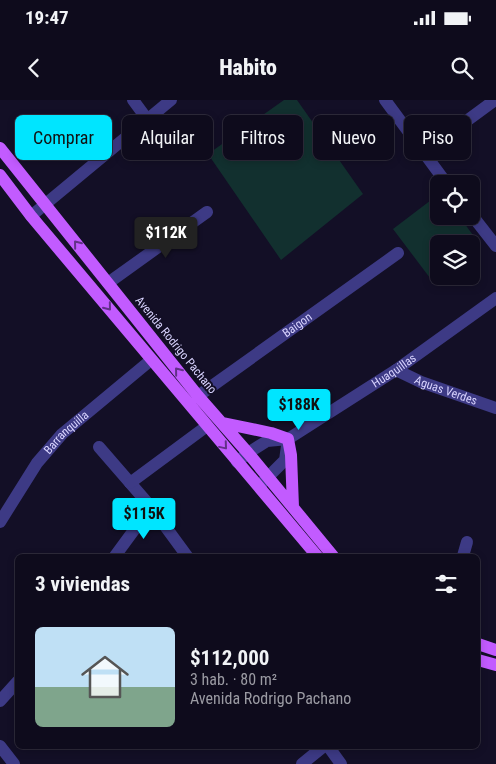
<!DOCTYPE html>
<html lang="es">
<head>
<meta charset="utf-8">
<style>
	body { margin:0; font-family:"Roboto Condensed",sans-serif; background:#171425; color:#f1f3f6; height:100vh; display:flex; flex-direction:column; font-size:19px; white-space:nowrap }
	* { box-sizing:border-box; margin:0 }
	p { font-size:16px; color:#9b9ba3 }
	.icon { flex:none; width:28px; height:28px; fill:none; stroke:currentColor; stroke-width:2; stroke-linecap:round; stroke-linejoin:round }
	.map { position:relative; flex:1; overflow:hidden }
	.side { position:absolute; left:15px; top:454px; width:465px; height:195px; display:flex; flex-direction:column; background:#0e0b1c; border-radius:8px; box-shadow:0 2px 8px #0003,0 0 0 1px #2e2b3b }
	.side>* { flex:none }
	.banner { position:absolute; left:15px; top:15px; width:466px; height:45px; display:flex; gap:10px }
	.buttons { position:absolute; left:430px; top:75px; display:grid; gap:10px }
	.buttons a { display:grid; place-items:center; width:50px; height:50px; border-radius:8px; background:#0e0b1c; box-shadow:0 2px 8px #0003,0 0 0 1px #2e2b3b; font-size:25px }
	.price { position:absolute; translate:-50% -42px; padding:0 11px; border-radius:5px; background:#00e5ff; color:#111; font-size:16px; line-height:32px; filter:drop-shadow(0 1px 2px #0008) }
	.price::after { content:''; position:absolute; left:50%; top:30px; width:15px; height:11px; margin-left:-8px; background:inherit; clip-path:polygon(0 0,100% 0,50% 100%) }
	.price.active { background:#222; color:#fff }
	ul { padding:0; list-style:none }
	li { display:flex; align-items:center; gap:15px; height:125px; padding:0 20px }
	li span { display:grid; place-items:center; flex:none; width:140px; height:100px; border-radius:8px; color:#555 }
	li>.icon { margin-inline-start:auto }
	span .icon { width:60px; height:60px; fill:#fffc; stroke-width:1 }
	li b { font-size:21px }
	h2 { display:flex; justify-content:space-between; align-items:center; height:60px; padding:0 20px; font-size:21px }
	.chip { padding:0 18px; border-radius:8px; background:#0e0b1c; box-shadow:0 2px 8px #0003,0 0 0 1px #2e2b3b; font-size:18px; line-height:45px }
	.chip.active { background:#00e5ff; color:#111 }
	.status { display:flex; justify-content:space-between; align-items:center; height:35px; padding:0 25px; background:#0e0b1c; direction:ltr }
	.status svg { height:14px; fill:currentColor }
	header { display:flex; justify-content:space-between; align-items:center; height:65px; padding:0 20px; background:#0e0b1c; font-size:22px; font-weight:800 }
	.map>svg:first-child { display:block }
</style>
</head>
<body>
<div class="status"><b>19:47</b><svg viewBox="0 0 49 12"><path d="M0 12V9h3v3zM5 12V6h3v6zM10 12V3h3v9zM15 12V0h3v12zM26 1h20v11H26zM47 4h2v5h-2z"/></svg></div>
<header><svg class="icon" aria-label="back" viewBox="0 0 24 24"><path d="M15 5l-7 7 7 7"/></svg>Habito<svg class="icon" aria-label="search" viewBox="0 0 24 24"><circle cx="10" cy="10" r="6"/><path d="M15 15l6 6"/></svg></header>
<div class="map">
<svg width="496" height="664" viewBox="0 0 496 664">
	<rect width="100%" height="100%" fill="#130f26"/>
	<path fill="#12302f" d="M284,0H297L363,94L281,160L208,54Z
		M439,94V116H459L478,142L471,147V144H439V171L430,178L393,129Z"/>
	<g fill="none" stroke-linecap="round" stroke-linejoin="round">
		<g stroke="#3d3a85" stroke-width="12">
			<path d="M133,0L147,19"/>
			<path d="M385,0L447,84"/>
			<path d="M423,53L495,0"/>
			<path d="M471,114L496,146"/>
			<path d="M31,116L171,0"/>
			<path d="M108,183L207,112"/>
			<path id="s1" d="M396,270L421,282L496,308"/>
			<path id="s2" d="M198,296L398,153"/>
			<path id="s3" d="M288,339L396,270L496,198"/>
			<path d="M99,347L151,407L187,456"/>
			<path d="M237,362L248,353L267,341L288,339L285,360L260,385"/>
			<path d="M130,383L207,326"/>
			<path id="s4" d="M0,422L37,363L62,334L151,260"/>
			<path d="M115,456L151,407"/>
			<path d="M463,456L467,442"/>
			<path d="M0,601L18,581"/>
			<path d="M0,646L14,664"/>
			<path d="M328,646L341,664"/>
			<path d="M302,664L324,646"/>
		</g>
		<path stroke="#c25bff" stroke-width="12" d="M0,48L198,296L248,353L333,456
			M0,75L31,116L317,456
			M223,323L271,333L288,339L291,355L293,407
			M478,544L496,550
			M478,560L496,565"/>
	</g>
	<defs><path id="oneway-chevron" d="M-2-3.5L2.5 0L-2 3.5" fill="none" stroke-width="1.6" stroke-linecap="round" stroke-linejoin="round" transform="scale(1.25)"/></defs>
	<g stroke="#623188">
		<use href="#oneway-chevron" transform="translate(77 144) rotate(-129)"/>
		<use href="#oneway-chevron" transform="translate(108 207) rotate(51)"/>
		<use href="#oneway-chevron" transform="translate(178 271) rotate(-129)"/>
		<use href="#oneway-chevron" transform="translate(224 346) rotate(50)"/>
	</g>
	<g text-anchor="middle" stroke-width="4" stroke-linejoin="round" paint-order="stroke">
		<g font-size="12" fill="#d9d4ff" stroke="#130f26">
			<text dy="4" stroke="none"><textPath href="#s2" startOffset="122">Baigon</textPath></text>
			<text transform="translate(176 245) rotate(51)" y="4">Avenida Rodrigo Pachano</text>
			<text dy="4" stroke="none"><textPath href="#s3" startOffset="126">Huaquillas</textPath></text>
			<text dy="4" stroke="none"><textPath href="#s1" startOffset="54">Aguas Verdes</textPath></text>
			<text dy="4" stroke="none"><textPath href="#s4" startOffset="112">Barranquilla</textPath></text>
		</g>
	</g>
</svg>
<div class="buttons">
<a><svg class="icon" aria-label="locate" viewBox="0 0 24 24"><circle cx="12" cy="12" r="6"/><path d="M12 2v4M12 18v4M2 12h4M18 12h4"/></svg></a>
<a><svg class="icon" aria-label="layers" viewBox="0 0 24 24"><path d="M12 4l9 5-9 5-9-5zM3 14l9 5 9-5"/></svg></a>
</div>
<b class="price active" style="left:166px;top:159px">$112K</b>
<b class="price" style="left:299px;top:331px">$188K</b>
<b class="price" style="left:144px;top:440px">$115K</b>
<div class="banner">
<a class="chip active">Comprar</a>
<a class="chip">Alquilar</a>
<a class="chip">Filtros</a>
<a class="chip">Nuevo</a>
<a class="chip">Piso</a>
</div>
<section class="side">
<h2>3 viviendas<svg class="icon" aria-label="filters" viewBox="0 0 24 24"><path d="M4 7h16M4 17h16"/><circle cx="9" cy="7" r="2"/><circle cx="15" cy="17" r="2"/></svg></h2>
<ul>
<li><span style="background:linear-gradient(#bfe0f5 60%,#7fa58c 0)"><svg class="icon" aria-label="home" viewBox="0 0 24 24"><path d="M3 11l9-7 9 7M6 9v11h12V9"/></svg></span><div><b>$112,000</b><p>3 hab. · 80 m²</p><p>Avenida Rodrigo Pachano</p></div></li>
</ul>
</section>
</div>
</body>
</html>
